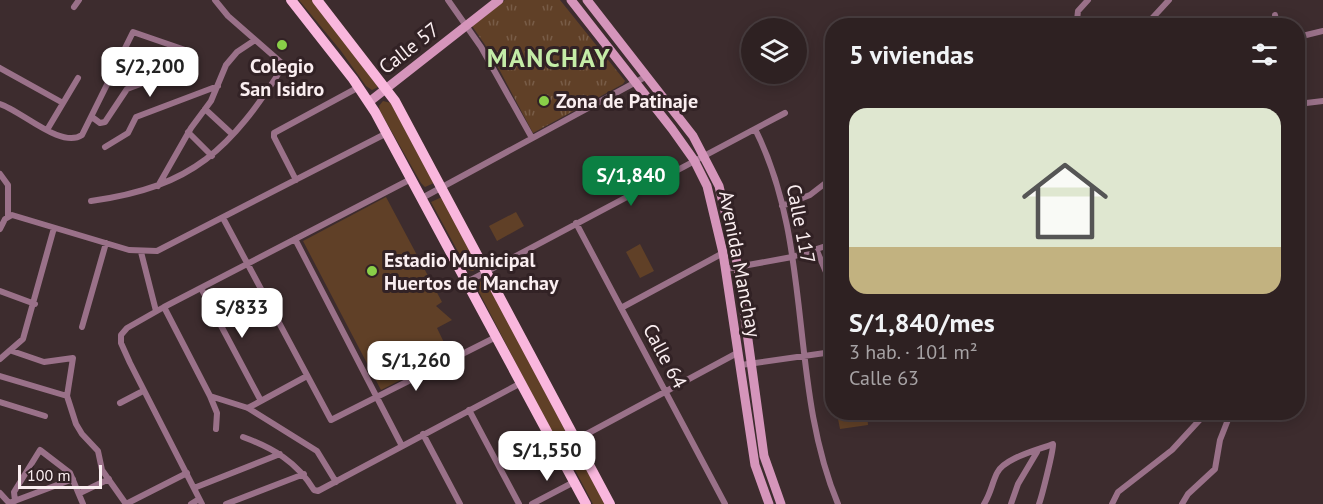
<!DOCTYPE html>
<html lang="es">
<head>
<meta charset="utf-8">
<style>
	body { margin:0; font-family:"PT Sans",sans-serif; background:#3a2e2f; color:#f1f3f6; height:100vh; display:flex; flex-direction:column; font-size:22px; white-space:nowrap }
	* { box-sizing:border-box; margin:0 }
	p { font-size:20px; color:#a7a3a5 }
	.icon { flex:none; width:33px; height:33px; fill:none; stroke:currentColor; stroke-width:2; stroke-linecap:round; stroke-linejoin:round }
	.map { position:relative; flex:1; overflow:hidden }
	.details { position:absolute; left:825px; top:18px; width:480px; height:402px; display:flex; flex-direction:column; background:#2e2122; border-radius:24px; box-shadow:0 3px 15px #0003,0 0 0 2px #493e40 }
	.details>* { flex:none }
	.tools { position:absolute; left:741px; top:18px; display:grid; gap:12px }
	.tools a { display:grid; place-items:center; width:66px; height:66px; border-radius:50%; background:#2e2122; box-shadow:0 3px 15px #0003,0 0 0 2px #493e40; font-size:30px }
	.scale { position:absolute; left:18px; bottom:15px; width:84px; box-sizing:border-box; padding-left:6px; border:3px solid #faeef0; border-top:0; font-size:16px; line-height:21px; white-space:nowrap; color:#faeef0; -webkit-text-stroke:4px #322225; paint-order:stroke }
	.price { position:absolute; translate:-50% -51px; padding:0 14px; border-radius:12px; background:#fff; color:#222; font-size:20px; line-height:39px; filter:drop-shadow(0 2px 3px #0008) }
	.price::after { content:''; position:absolute; left:50%; top:36px; width:18px; height:14px; margin-left:-9px; background:inherit; clip-path:polygon(0 0,100% 0,50% 100%) }
	.price.selected { background:#0b8043; color:#fff }
	ul { padding:0; list-style:none }
	li { display:grid; align-content:center; gap:12px; height:318px; padding:0 24px }
	li span { display:grid; place-items:center; height:186px; border-radius:18px; color:#555 }
	li>.icon { margin-inline-start:auto }
	span .icon { width:108px; height:108px; fill:#fffc; stroke-width:1 }
	li b { font-size:26px }
	h2 { display:flex; justify-content:space-between; align-items:center; height:72px; padding:0 24px; font-size:26px }
	.map>svg:first-child { display:block }
</style>
</head>
<body>
<div class="map">
<svg width="1323" height="504" viewBox="0 0 1323 504">
	<defs>
		<pattern id="park-tufts" width="24" height="20" patternUnits="userSpaceOnUse" patternTransform="scale(1.5)"><rect width="24" height="20" fill="#604027"/><path d="M3 7l-1-3M5 7V3M7 7l1-3M15 17l-1-3M17 17v-4M19 17l1-3" fill="none" stroke="#785c47"/></pattern>
		<pattern id="water-rules" width="6" height="5" patternUnits="userSpaceOnUse" patternTransform="scale(1.5)"><rect width="6" height="5" fill="#61426a"/><path d="M0 2.5h6" fill="none" stroke="#795e80"/></pattern>
	</defs>
	<rect width="100%" height="100%" fill="#3d2c2e"/>
	<path fill="#604027" d="M299,0H313L378,87L372,90L366,86L341,51Z
		M383,101L391,103L434,183L425,187L421,183L380,111L379,106Z
		M386,197L442,302L436,306L452,320L437,328L450,355L381,390L303,241Z
		M442,197L478,266L473,271L468,270L431,202Z
		M516,212L524,226L497,241L489,226Z
		M640,244L654,271L640,278L626,252Z
		M483,279L487,281L565,430L563,437L557,438L553,435L476,286Z
		M867,413L868,425L840,429L837,414Z
		M574,445L606,504H593L565,451Z"/>
	<path fill="url(#park-tufts)" d="M505,0H560L625,81L623,84L533,133L490,52L472,26Z"/>
	<path fill="url(#water-rules)" d="M407,353L413,366L395,375L388,363Z"/>
	<g fill="none" stroke-linecap="round" stroke-linejoin="round">
		<path stroke="#9a7189" stroke-width="6" d="M448,0L481,47L532,138
			M74,7L79,0
			M1275,15L1277,26
			M1077,20L1078,11L1088,0
			M1065,26L1077,20L1082,26
			M1145,26L1169,0
			M1298,37L1323,31
			M0,68L63,103
			M0,104C22,111 61,149 82,135L133,32L191,52
			M1298,104L1323,101
			M205,109L232,134
			M92,117L100,123L105,122L127,89L175,71
			M755,129C814,246 788,385 838,504
			M47,130L78,78
			M188,132L212,156
			M105,147L128,133L136,117L218,86
			M0,174L8,185V217
			M296,180L274,137V133L359,87
			M158,186L191,128L211,101L226,65L237,52L255,40
			M422,198L647,76
			M91,201C193,187 231,149 284,65L228,16L215,0
			M782,206L810,195L832,178
			M223,218L331,420L496,337
			M576,223L725,504
			M0,229L5,219L12,215L129,250L157,251L387,133
			M295,239L402,446
			M817,251L832,286
			M141,252L156,311
			M726,269L792,257L832,244
			M467,282L785,113
			M201,288L261,401
			M0,291L35,304
			M164,307L210,396L248,408L317,451L336,482
			M621,308L723,253
			M82,327L106,243
			M12,351L44,362L73,358L67,396L76,424L82,434L98,451L102,470L126,504
			M0,359L23,339L54,228
			M741,365L832,352
			M0,376L67,396
			M210,396L217,413L216,429
			M0,402L45,416
			M120,403L143,391
			M248,408L307,376
			M469,410L519,504
			M423,434L460,504
			M243,437C273,448 297,462 314,490L318,491L521,383
			M557,450L739,352
			M194,488L280,454
			M0,493L10,504
			M80,493L109,479
			M15,501L14,492L40,450L70,473L83,504
			M9,503L73,479
			M126,504L187,473
			M191,504L199,499
			M202,504L130,363L121,343V335L127,328L164,307L411,179
			M226,504L304,474
			M532,504L574,482
			M984,504C991,493 992,483 997,473C1004,458 1038,450 1053,444C1054,448 1042,496 1039,504
			M1011,504L1018,484L1037,452
			M1112,504L1118,492L1172,450L1207,412
			M1182,504L1188,494L1215,469L1220,440L1231,412"/>
		<path stroke="#d595bb" stroke-width="9" d="M571,0L672,129L694,160L707,186L723,253L755,465L769,504
			M587,0L693,136L719,186L738,267L764,456L781,504
			M369,102L499,0"/>
		<path stroke="#f9b7dd" stroke-width="10" d="M291,0L353,79L375,112L586,504
			M317,0L395,101L610,504"/>
	</g>
	<g fill="#89cf48" stroke="#322225" stroke-width="2">
		<circle cx="282" cy="45" r="6"/>
		<circle cx="544" cy="101" r="6"/>
		<circle cx="372" cy="271" r="6"/>
	</g>
	<g text-anchor="middle" stroke-width="6" stroke-linejoin="round" paint-order="stroke">
		<g font-size="20" fill="#faeef0" stroke="#322225">
			<text transform="translate(409 48) rotate(-38)" y="7">Calle 57</text>
			<text transform="translate(801 224) rotate(79)" y="7">Calle 117</text>
			<text transform="translate(740 264) rotate(79)" y="7">Avenida Manchay</text>
			<text transform="translate(665 356) rotate(62)" y="7">Calle 64</text>
		</g>
		<g font-size="20" font-weight="bold" fill="#faeef0" stroke="#322225" text-anchor="start">
			<text x="282" y="73" text-anchor="middle">Colegio<tspan x="282" dy="23">San Isidro</tspan></text>
			<text x="556" y="108">Zona de Patinaje</text>
			<text x="384" y="267">Estadio Municipal<tspan x="384" dy="23">Huertos de Manchay</tspan></text>
		</g>
		<g font-size="26" font-weight="bold" letter-spacing="1.5" fill="#c4eca7" stroke="#322225">
			<text x="549" y="67">MANCHAY</text>
		</g>
	</g>
</svg>
<div class="tools">
<a><svg class="icon" aria-label="layers" viewBox="0 0 24 24"><path d="M12 4l9 5-9 5-9-5zM3 14l9 5 9-5"/></svg></a>
</div>
<div class="scale">100 m</div>
<b class="price" style="left:150px;top:98px">S/2,200</b>
<b class="price selected" style="left:631px;top:207px">S/1,840</b>
<b class="price" style="left:242px;top:339px">S/833</b>
<b class="price" style="left:416px;top:392px">S/1,260</b>
<b class="price" style="left:547px;top:482px">S/1,550</b>
<section class="details">
<h2>5 viviendas<svg class="icon" aria-label="filters" viewBox="0 0 24 24"><path d="M4 7h16M4 17h16"/><circle cx="9" cy="7" r="2"/><circle cx="15" cy="17" r="2"/></svg></h2>
<ul>
<li><span style="background:linear-gradient(#dfe7d0 75%,#c2b280 0)"><svg class="icon" aria-label="home" viewBox="0 0 24 24"><path d="M3 11l9-7 9 7M6 9v11h12V9"/></svg></span><div><b>S/1,840/mes</b><p>3 hab. · 101 m²</p><p>Calle 63</p></div></li>
</ul>
</section>
</div>
</body>
</html>
